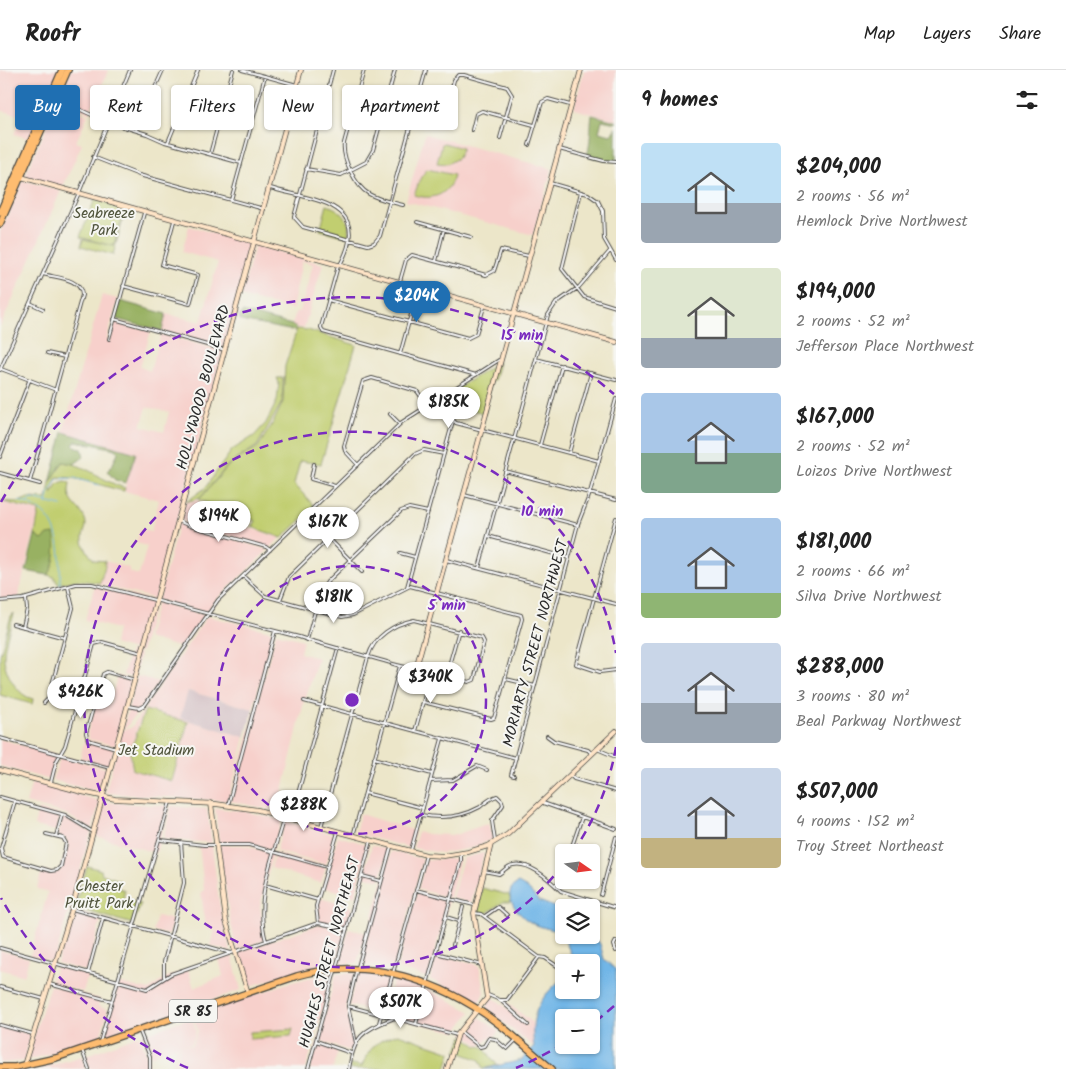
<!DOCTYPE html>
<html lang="en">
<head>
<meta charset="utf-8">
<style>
	body { margin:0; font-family:Kalam,sans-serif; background:#f6f6f6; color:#222; height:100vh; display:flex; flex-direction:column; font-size:19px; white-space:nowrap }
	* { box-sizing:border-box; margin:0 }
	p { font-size:16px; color:#767676 }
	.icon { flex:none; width:28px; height:28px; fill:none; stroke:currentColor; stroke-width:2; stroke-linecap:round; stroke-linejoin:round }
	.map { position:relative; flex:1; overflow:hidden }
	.details { display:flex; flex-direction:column; background:#fff; width:450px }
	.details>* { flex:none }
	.top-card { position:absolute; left:15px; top:15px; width:475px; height:45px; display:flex; gap:10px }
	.needle { width:32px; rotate:104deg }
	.fabs { position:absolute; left:555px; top:774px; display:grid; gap:10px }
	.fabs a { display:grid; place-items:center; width:45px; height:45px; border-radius:5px; background:#fff; box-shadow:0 1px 4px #0004; font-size:25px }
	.price { position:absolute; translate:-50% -42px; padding:0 11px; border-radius:18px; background:#fff; color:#222; font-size:16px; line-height:32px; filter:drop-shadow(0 1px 2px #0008) }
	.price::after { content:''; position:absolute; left:50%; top:30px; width:15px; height:11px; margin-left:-8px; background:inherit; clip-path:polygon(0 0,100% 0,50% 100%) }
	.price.active { background:#1f6fb2; color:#fff }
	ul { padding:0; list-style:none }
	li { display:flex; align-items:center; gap:15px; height:125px; padding:0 25px }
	li span { display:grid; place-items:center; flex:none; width:140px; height:100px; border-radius:5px; color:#555 }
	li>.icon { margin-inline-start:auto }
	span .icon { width:60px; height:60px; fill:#fffc; stroke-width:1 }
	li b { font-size:21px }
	h2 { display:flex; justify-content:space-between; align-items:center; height:60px; padding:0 25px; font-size:21px }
	.chip { padding:0 18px; border-radius:5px; background:#fff; box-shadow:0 1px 4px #0004; font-size:18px; line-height:45px }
	.chip.active { background:#1f6fb2; color:#fff }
	header { display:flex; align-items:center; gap:30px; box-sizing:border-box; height:70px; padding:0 25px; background:#fff; border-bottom:1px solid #e0e0e0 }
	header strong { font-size:24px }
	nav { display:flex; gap:28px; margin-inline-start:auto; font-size:18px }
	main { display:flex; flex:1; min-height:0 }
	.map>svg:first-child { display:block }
</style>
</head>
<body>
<header>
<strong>Roofr</strong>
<nav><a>Map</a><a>Layers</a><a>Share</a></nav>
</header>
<main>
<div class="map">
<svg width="616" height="999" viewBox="0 0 616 999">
	<rect width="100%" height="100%" fill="#f6f6f2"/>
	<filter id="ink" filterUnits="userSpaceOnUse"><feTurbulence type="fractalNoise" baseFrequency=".02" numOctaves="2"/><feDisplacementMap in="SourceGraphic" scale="10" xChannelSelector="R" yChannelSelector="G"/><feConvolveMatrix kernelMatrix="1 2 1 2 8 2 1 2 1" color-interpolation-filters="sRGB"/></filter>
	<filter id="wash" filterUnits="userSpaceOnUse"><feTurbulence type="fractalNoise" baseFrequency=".0096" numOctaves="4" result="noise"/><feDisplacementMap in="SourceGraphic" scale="20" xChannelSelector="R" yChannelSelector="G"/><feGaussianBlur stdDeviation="1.12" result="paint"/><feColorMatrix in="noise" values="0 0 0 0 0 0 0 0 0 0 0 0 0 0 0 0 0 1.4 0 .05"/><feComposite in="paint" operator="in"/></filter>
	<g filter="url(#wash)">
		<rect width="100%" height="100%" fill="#ece6c9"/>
		<path fill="#f7d0cb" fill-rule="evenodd" d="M0,0H60L30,69L14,64L22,46L0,40Z
			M71,0H109L89,43L59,29Z
			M584,0H616V50L574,39Z
			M58,31L88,45L76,72L82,74L62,119L24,108Z
			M425,64L552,99L533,165L406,131Z
			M23,110L61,121L0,257V162Z
			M189,156L253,174L224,279L162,261L166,244L201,252L218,192L182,182Z
			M255,175L323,194L304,258H296L292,255L296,241L300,242L313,194L302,191L293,235L294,240L241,226Z
			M102,225L118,229L107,269L110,270L115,251L151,261L140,297L150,301L161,264L223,281L155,529L95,513H100L105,496V491L129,498V502L139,505L147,476L136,473L140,459L151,462L159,430L124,421L135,383L63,362ZM147,337L169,342L164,362L141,356Z
			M196,428L198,431L224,441L223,449L280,468L269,479L180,450L185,431L188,432Z
			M0,432L39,442L18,528L0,529Z
			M179,452L268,480L216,530L206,543L158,530Z
			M95,516L155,531L141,582L114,574L117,559L85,550Z
			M157,532L205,545L182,578L147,568Z
			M207,546L274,562L253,639L188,621L181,648L245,667L228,731L105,723L122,660L131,658ZM144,639L189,652L172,712L132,700L128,677L133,671Z
			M276,563L303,570L300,583L318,588L305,630L302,631L304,632L278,741L230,731Z
			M130,581L140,584L134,608L123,605Z
			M117,606L133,610L115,676L89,669L87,664L96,632L110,634Z
			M137,606L159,612L126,658H123Z
			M0,669L58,685L50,710L0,696Z
			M85,669L114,678L109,697L80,689Z
			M61,686L109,699L102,723L52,710Z
			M32,712L100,731L92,760L66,744L26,733Z
			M102,732L169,736L156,783L93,765Z
			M171,736L207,739L212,773L163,769Z
			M215,738L243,741L282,750L273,780L242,773H219Z
			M38,739L61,745L56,761L34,756Z
			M360,744L415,761L410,778L355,763Z
			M63,746L91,762L54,892L30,886L48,822L37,819L42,800L54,803L59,801L68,777L66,769L58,766Z
			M285,751L335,765L326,795L276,781Z
			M489,753L493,769L472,778L442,783L413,778L418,761L427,764L455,765Z
			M338,766L369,775L355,826L323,817Z
			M199,775H212L219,831L231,882L211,876L215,860L206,858L201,822L204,820Z
			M219,775H242L273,783L260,836L265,870L237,880L230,850Z
			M372,775L389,780L380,810L363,806Z
			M391,781L423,789L394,898L360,893Z
			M275,783L326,797L321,813L271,798Z
			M484,783L471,833L452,828L463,788Z
			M460,788L450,828L418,819L426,790Z
			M417,821L449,830L428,908L397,898Z
			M320,828L352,837L346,858L319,852L317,840Z
			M73,841L101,849L87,902L57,893Z
			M157,846L173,850L169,865L153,861Z
			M320,854L346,860L336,894L305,899L251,916L238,882Z
			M349,858L366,863L357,893L339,894Z
			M0,880L29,888L24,906L0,899Z
			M437,884L479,895L484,922L480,931L476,933L430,909Z
			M232,885L241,920L103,967L119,913L149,920L165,908L188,899L194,918L223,906L219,889Z
			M56,896L88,905L83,922L50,913Z
			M331,903L332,905L306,999H175L181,974L192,975L198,961L193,946L288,913Z
			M355,903L346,936L354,973L350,981L318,970L336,904Z
			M357,903L391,907L381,944L349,935Z
			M394,908L425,918L415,953L383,944Z
			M50,915L100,929L98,936L108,940L100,968L60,982L26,990Z
			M427,919L471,942L456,962L418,953Z
			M491,927L498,931L528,956L529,955L503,932H506L532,952L533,976L486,939Z
			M192,947L196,961L194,968L191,974H180L174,999L172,998L177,976L150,986L142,965Z
			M479,947L499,961L494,967L488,968L480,976L463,963Z
			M0,956L31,964L24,991L0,993Z
			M139,965L149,990V999H90L85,986Z
			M317,972L338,979L333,999H310Z
			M82,986L87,999H36L56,994Z"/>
		<path fill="#d2bec2" d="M188,621L253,639L245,667L180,648Z"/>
		<path fill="#c1ce70" stroke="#767c4e" d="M444,73L462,78L458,88L447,94L437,93L442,74Z
			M427,99L454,105C449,125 433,131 414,125L421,107Z
			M95,129L126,138L113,176L80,167Z
			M327,135C342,140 352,150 348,167L320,160Z
			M124,146L113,185L81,176L83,169L114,176Z
			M297,259L308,260L356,275L321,394L300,391L294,414L315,437L282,468L252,457L256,451L199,430L229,395L258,377L273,353L283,332L285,296Z
			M499,292L494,311H491L484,335L486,338L485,344L465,337L453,321Z
			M277,308H283L282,332L257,376L228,395L200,428L186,432L205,418L232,380L254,366L266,353L277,331L279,313Z
			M63,392C86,394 103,412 125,418L124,421C101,416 80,407 57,407L53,416L52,425L57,414L65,411L70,413C66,433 77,433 84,447C92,463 71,464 94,490L105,491V496L100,513L77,510L58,514L54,507L48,505L51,501L42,470L35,465L39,441L0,431L19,432L28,428L47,429L50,413Z
			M14,543C11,557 3,575 4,590C6,605 18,626 33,629L32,634L0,625V585L11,546Z
			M145,640L188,652L172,711L133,700L129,677L134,671Z
			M87,796L101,800L102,804L119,810L118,818L125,820L123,829L141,834L133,854L75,838Z
			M482,818L509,825L511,832H503L484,845L478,841Z
			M293,959L291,966L250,969V962Z
			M398,964L451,982L446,999H350L351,994L362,996C370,977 377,970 398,964Z
			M463,966L477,976L483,977L497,995L484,999L480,990L456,981Z"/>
		<path fill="#98b162" stroke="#626e46" d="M592,45L616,51V53L602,50L599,62L611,65L616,57V91H607L587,86C591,72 590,59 592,45Z
			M120,231L166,244L162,261L116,249Z
			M243,242L292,255L296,258L294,261L241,251L239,247Z
			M63,362L136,383L126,413L115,410L107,401L112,396L118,382L116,379L76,371L73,375L82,379L84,387L74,394L63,392L50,413Z
			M54,464C57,477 56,494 48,505L26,501L35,465L42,470L48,465Z"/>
		<path fill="#71b6e7" stroke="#4e7089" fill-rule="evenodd" d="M518,813L527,818L539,831L564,841V865H591V861L600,874L604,889L616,900V999H484L522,990L534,976C529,944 540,927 564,907V920H591V892H571L572,886L561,862C550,859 537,857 527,850C516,842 500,822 518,813ZM564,948H591V975H564Z"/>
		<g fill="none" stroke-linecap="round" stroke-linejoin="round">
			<path stroke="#71b6e7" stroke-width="1" d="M19,431C62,441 61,479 60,515
				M27,433L32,429L62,436
				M47,434L49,423L57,409L74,408L99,415"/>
		</g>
	</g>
	<g filter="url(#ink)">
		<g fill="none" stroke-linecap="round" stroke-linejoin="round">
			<g stroke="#484743" stroke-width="4">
				<path id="street" d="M242,0L297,15
					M333,0L294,147L303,157L368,175L374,173L380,166L426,0
					M364,0L344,73C342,88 355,116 369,124C379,130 392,132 403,135
					M57,29L107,52L147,64L165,72L241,93
					M416,34L445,42
					M443,52L454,10L458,5H464L507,17L512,25L500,68
					M136,60L163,0
					M472,60L476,44L482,41L534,55
					M168,72L198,0
					M529,75L542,32L548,29L570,35
					M559,79L604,91L616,92
					M210,84L233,0
					M93,87L139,105L264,139
					M306,99L341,105L366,92L373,80L395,0
					M550,113L588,124L598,131L603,141L604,169L616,190
					M270,118C314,131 374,132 340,195
					M581,122L562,199L584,227L616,237
					M231,130L265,6
					M417,152L471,167
					M436,191L444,159
					M338,196L321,257L323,262L476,305
					M400,211L406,190L412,185L486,205L494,201L501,180L529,186
					M123,216L190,234L198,205L162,195L174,151
					M328,230L468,268L476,264L484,237
					M30,233L43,239
					M114,249L225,280
					M109,269L144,143
					M47,283L65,287
					M400,284L418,219
					M536,289L616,310
					M1,299L56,320
					M0,300L78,125L130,0
					M438,329L451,348L456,353L599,391
					M390,344L400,354
					M540,375L562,295
					M569,383L591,303
					M0,387L29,311
					M314,394L311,409L335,416
					M358,395L345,381L344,376L363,311L372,308L417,321L427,335
					M505,401L616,430
					M0,403L40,414
					M30,411L82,225C81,208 56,208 43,204
					M464,425L578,455
					M306,445L362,502
					M616,448L576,594L600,602L616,600
					M178,451L190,456L266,477L270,480
					M488,466L569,488
					M400,483L415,487
					M446,490L616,534
					M479,498L548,245L556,233L579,217L610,181
					M243,506L265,526L342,547L353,545L410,516L521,545L522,549L494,648L491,649L423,632
					M407,517L453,351
					M280,530L289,507L415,384L424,380L444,384
					M0,531L23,529L76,514H92L299,567C331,577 364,585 397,595L469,612L474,610L484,572L482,568L414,550C394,554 374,566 368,587L321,757
					M13,554L65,568
					M23,557L27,539L26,529
					M307,570L320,523L327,512L401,441L409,438L428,442
					M446,606L459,560
					M506,609L535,616
					M304,631L516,688
					M44,633L48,629L73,538L68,517
					M128,636L139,638L145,635L218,530L402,352L499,290
					M415,661L431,603
					M547,666L554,671L588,680L591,683
					M0,668L110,698
					M116,678L88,670L86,663L103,604L107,602L135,610
					M597,679L616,687
					M374,688L432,704
					M570,705L574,709L616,721
					M514,706L511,705L578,454L589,426L616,329
					M430,711L453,710L477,696L487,700
					M51,712L56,692L65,676L94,574L102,572L142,583
					M365,723L423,738
					M0,727L65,745L93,762
					M15,731L1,778L3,787L51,801L57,800L61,796L66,773L63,768L46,764
					M543,733L616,759
					M228,735L275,561
					M421,745C441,749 462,747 480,737C485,733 490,728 497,726L502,731L503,735L492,751L495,771
					M291,749L338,578
					M56,766L62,745
					M353,766L400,596
					M161,770L204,775H249L327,797
					M411,780L442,669
					M570,782L582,747
					M484,801L499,804C504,801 507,796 513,795C529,791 551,811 561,821L616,838
					M362,806L381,811
					M556,814L560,812L564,802
					M265,815L318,830
					M416,820L474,835
					M601,825L616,767
					M72,839L231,883
					M474,843L481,844L539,887L545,888L560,898
					M485,846L498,837L507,845
					M446,847L459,851
					M318,853L316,836L338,762
					M266,871C254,829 273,787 284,747
					M616,871L614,875L616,881
					M453,875L463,837
					M0,878L147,919L171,904L318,853L347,859
					M436,883L482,895
					M358,897L391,777
					M88,903L103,848
					M164,907V892L184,813L181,772
					M49,914L112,931
					M0,917L44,929
					M488,925L500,930L528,955
					M500,930H507L539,887
					M348,936L457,965
					M379,953L426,785
					M416,954L461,791V784
					M0,955L33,964
					M460,961L480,977L484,976L489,968L495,969L507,979L516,970
					M140,962L150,987V999
					M316,971L351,983
					M100,972L170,732
					M356,973L348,936L356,902
					M82,980L89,999
					M308,999L371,771
					M349,999C354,967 362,960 392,949"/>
			</g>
			<g stroke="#484743" stroke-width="5.5">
				<path id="secondary" d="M21,107L616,272
					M416,598L581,0
					M0,700L82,722L115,729L216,734L258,740L426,785L444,786L468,782L488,776L508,764L616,661
					M211,733L226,851L248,923
					M24,995L72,839L301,0
					M447,999L458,964L487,928L474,843L491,774"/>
			</g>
			<g stroke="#484743" stroke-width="8">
				<path id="highway" d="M0,142L62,0
					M0,154L68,0
					M0,997H15L56,988L297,906C368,886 442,910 500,955C518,969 534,984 552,999"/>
			</g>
			<use href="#street" stroke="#fff" stroke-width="2"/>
			<use href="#secondary" stroke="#ffe4c6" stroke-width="4"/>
			<use href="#highway" stroke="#febc70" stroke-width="5.5"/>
		</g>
	</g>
	<g fill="none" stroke="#7b2cbf" stroke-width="2.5" stroke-dasharray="9 6">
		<circle cx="352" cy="630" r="134"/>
		<path d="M616 677A268 268 0 0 1 573 782M563 795A268 268 0 1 1 616 583"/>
		<path d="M614 936A403 403 0 0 1 592 954M563 974A403 403 0 0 1 516 998M188 998A403 403 0 0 1 1 828M1 432A403 403 0 0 1 614 324"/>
	</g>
	<g text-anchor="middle" stroke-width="4" stroke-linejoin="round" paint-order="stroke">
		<rect fill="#f6f6f2" stroke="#686867" stroke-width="1" x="169" y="929.5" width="48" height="23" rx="4"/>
		<g font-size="14" font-weight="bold" fill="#2b2b2b">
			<text x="193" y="946">SR 85</text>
		</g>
		<g font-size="15" fill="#50543c" stroke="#f6f6f2">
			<text x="104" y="148">Seabreeze<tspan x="104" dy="17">Park</tspan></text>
			<text x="156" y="685">Jet Stadium</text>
			<text x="99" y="821">Chester<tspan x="99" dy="17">Pruitt Park</tspan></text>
		</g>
		<g font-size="15" fill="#2b2b2b" stroke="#f6f6f2">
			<text transform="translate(203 317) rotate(-75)" y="5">HOLLYWOOD BOULEVARD</text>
			<text transform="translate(535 573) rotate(-75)" y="5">MORIARTY STREET NORTHWEST</text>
			<text transform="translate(329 882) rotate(-75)" y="5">HUGHES STREET NORTHEAST</text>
		</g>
	</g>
	<circle cx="352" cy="630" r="8" fill="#7b2cbf" stroke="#f6f6f2" stroke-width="2.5"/>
	<g font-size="15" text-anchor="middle" font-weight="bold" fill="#7b2cbf" stroke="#f6f6f2" stroke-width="4" stroke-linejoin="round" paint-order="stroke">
		<text x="522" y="270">15 min</text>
		<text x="542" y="446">10 min</text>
		<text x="447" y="540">5 min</text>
	</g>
</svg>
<div class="fabs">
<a><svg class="needle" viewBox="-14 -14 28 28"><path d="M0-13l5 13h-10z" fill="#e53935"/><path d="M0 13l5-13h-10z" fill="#767676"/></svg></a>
<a><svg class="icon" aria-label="layers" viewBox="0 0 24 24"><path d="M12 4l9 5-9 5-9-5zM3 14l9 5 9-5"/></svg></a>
<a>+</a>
<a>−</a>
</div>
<b class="price active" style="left:417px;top:253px">$204K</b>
<b class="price" style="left:449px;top:359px">$185K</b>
<b class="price" style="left:219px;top:473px">$194K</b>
<b class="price" style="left:328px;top:479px">$167K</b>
<b class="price" style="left:334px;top:554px">$181K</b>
<b class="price" style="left:431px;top:634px">$340K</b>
<b class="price" style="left:81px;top:649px">$426K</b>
<b class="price" style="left:304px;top:762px">$288K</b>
<b class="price" style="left:401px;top:959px">$507K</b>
<div class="top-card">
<a class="chip active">Buy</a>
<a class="chip">Rent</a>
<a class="chip">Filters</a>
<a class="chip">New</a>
<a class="chip">Apartment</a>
</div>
</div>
<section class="details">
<h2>9 homes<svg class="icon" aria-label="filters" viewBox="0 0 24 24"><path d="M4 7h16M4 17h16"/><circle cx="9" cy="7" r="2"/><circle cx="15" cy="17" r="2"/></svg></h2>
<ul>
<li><span style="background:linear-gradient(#bfe0f5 60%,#9aa5b1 0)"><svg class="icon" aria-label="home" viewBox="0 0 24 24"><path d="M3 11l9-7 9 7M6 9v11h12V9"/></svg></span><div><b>$204,000</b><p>2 rooms · 56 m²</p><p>Hemlock Drive Northwest</p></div></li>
<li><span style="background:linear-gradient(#dfe7d0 70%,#9aa5b1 0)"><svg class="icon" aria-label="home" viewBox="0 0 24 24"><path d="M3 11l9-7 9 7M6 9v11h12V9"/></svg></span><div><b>$194,000</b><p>2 rooms · 52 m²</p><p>Jefferson Place Northwest</p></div></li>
<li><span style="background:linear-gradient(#a9c7e8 60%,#7fa58c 0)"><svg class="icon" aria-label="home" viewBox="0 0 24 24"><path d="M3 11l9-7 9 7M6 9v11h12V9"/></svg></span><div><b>$167,000</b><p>2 rooms · 52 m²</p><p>Loizos Drive Northwest</p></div></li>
<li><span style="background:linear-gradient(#a9c7e8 75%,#8fb573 0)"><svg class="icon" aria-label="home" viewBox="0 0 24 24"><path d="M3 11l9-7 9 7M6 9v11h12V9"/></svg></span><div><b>$181,000</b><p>2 rooms · 66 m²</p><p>Silva Drive Northwest</p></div></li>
<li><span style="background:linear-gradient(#c9d6e8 60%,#9aa5b1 0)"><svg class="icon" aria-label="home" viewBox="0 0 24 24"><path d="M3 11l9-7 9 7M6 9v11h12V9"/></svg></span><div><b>$288,000</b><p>3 rooms · 80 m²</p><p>Beal Parkway Northwest</p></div></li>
<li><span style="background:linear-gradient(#c9d6e8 70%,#c2b280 0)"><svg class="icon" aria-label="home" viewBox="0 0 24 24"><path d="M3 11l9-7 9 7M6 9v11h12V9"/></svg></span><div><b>$507,000</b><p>4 rooms · 152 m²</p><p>Troy Street Northeast</p></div></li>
</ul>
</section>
</main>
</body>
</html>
